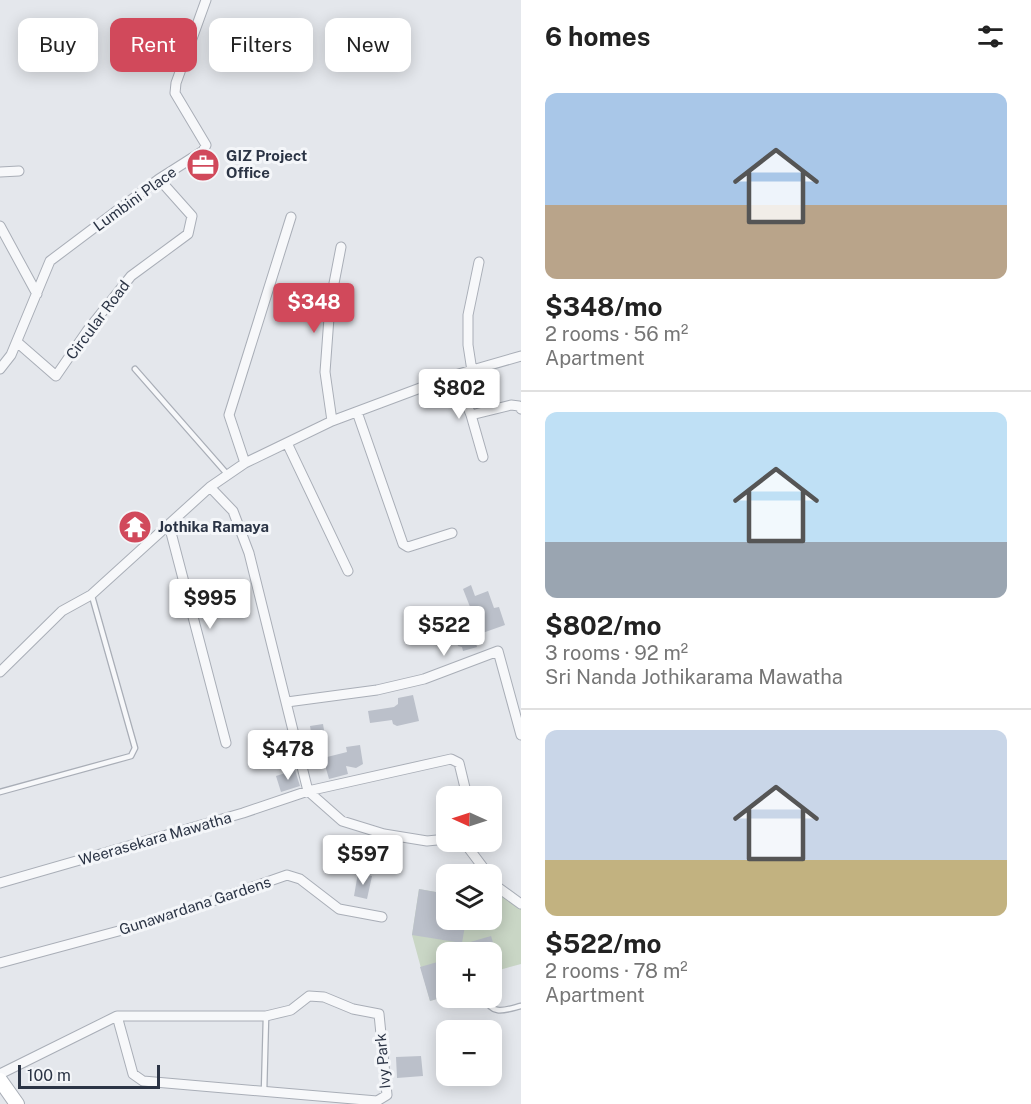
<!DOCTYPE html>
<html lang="en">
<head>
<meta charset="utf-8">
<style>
	body { margin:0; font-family:"Public Sans",sans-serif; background:#f2f2f2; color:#222; height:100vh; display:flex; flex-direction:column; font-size:22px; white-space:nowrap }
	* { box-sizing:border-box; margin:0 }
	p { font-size:20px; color:#767676 }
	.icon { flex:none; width:33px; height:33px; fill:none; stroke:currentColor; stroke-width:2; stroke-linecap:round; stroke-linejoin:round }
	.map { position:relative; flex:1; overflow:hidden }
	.drawer { display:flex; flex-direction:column; background:#fff; width:510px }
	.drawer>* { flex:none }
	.guide { position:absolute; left:18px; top:18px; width:412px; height:54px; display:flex; gap:12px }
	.needle { width:39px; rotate:273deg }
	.controls { position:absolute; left:436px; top:786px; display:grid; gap:12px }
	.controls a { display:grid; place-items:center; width:66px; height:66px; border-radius:12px; background:#fff; box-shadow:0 3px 15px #0003; font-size:30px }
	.scale { position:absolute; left:18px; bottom:15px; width:142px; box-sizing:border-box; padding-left:6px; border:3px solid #2b3445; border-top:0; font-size:16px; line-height:21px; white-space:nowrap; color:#2b3445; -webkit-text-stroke:4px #f4f6f9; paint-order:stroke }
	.price { position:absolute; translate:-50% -51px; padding:0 14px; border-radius:6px; background:#fff; color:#222; font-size:20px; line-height:39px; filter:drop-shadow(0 2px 3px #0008) }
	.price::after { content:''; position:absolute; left:50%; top:36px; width:18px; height:14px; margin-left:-9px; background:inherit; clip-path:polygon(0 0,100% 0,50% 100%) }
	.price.active { background:#d1495b; color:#fff }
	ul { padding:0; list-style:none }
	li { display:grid; align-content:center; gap:12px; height:318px; padding:0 24px }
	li+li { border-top:2px solid #e0e0e0 }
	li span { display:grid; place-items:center; height:186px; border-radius:12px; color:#555 }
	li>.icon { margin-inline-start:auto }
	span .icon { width:108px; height:108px; fill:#fffc; stroke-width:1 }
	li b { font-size:26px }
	h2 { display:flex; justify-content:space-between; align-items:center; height:72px; padding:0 24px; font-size:26px }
	.tag { padding:0 21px; border-radius:12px; background:#fff; box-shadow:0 3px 15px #0003; font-size:21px; line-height:54px }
	.tag.active { background:#d1495b; color:#fff }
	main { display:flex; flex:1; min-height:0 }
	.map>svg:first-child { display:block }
</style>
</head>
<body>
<main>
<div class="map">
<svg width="521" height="1104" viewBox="0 0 521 1104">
	<rect width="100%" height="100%" fill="#e4e7ec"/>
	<path fill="#c9d6c5" d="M419,889L447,894V920H492V889L521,909V964L492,972V952H447V996L430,1001L412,935Z"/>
	<path fill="#bbc0ca" d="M471,585L475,596L488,591L494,608L499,607L505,625L474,636L477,647L463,651L462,647L458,646L453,630L473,623L474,617L463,589Z
		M413,695L419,721L397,726L393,724L392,720L370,723L368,711L394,707L398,704V698Z
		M323,724L327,748L314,750L310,726Z
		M360,745L363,764L356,768L346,766L348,774L329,779L323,758L347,752L346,747Z
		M295,770L300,786L281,792L276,776Z
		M358,873L372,876L367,899L354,896Z
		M419,889L447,894V920H466L462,943L412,935Z
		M491,936L496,952H447V972L445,973L447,996L430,1001L420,967L441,961L439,951Z
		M421,1056L423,1076L397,1078L396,1057Z"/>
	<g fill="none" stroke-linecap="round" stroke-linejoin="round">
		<g stroke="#a9aeb7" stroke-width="7">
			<path id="lane" d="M135,369L228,475
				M0,792L131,756L135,748L92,596
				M485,998C492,1016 505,1010 521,1006
				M264,1092L266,1017"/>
		</g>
		<g stroke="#a9aeb7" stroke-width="11">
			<path id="street" d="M0,172L19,171
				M0,226L37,294
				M17,342L56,376L87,331L131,276L188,234L192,216L159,179
				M0,369L11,355L50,261L159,179L203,151L206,145L175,93L176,83L206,0
				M472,371L468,345V315L479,262
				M455,375L471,415L483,457
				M357,412L403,544L408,547L452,533
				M471,415L511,405L519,406L521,409
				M332,421L325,372L330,304L341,247
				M287,443L348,571
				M245,463L229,415L291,217
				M210,487L233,511L249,553L308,791L342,821L384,834L427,841L447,839
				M169,525L226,743
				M0,672L62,611L91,595L210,487L245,463L332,421L455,375L521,356
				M287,702L377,690L424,679L498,651L521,735
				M464,842L488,874
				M492,880L496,886L521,904
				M0,883L243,813L308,791L451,759L459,763L467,796
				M0,963L152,922L287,875L300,879L339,909L382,917
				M0,1074L117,1016H266L291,1010L309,996L324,997L353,1009L379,1014L387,1095L377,1101L143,1081L133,1074L117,1016"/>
		</g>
		<g stroke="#a9aeb7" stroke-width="16">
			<path id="secondary" d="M0,1080L17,1104"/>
		</g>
		<use href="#lane" stroke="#f7f8fa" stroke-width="4.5"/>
		<use href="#street" stroke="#f7f8fa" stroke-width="9"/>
		<use href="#secondary" stroke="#fff" stroke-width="14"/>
	</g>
	<defs>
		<g id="office-disc" transform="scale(1.725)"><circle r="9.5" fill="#d1495b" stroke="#f4f6f9"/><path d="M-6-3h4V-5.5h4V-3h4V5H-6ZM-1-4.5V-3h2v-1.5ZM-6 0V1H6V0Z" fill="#fff"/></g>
		<g id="temple-disc" transform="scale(1.725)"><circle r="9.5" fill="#d1495b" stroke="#f4f6f9"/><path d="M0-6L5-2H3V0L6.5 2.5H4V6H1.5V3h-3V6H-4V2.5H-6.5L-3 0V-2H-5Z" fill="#fff"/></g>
	</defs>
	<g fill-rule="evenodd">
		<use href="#office-disc" x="203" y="165"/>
		<use href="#temple-disc" x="135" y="527"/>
	</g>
	<g text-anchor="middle" stroke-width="6" stroke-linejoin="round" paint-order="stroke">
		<g font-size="15" font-weight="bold" fill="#2b3445" stroke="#f4f6f9" text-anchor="start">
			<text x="226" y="161">GIZ Project<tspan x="226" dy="17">Office</tspan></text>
			<text x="158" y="532">Jothika Ramaya</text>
		</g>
		<g font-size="15" fill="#2b3445" stroke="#f4f6f9">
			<text transform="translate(135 199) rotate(-36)" y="5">Lumbini Place</text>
			<text transform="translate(98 320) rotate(-53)" y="5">Circular Road</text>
			<text transform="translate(155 839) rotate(-16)" y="5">Weerasekara Mawatha</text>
			<text transform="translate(195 906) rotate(-18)" y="5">Gunawardana Gardens</text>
			<text transform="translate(383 1061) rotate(-95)" y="5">Ivy Park</text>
		</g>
	</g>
</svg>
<div class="controls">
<a><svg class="needle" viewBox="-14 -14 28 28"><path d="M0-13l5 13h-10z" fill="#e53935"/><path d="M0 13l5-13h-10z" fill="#767676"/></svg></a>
<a><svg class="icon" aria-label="layers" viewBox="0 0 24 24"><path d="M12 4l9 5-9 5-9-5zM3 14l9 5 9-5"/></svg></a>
<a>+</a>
<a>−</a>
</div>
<div class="scale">100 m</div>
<b class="price active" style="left:314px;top:334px">$348</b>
<b class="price" style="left:459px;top:420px">$802</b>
<b class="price" style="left:210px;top:630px">$995</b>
<b class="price" style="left:444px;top:657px">$522</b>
<b class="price" style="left:288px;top:781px">$478</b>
<b class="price" style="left:363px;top:886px">$597</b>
<div class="guide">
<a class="tag">Buy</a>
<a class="tag active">Rent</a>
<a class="tag">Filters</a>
<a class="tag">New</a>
</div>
</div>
<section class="drawer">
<h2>6 homes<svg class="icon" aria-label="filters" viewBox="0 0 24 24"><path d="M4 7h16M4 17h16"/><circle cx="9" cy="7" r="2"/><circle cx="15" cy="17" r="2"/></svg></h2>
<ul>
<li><span style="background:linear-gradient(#a9c7e8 60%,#b9a48a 0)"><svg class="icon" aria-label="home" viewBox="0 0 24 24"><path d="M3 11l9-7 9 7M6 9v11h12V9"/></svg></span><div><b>$348/mo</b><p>2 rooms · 56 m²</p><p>Apartment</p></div></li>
<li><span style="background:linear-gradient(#bfe0f5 70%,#9aa5b1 0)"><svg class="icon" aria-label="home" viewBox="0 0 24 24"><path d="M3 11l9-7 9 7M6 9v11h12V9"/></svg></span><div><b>$802/mo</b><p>3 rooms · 92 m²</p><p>Sri Nanda Jothikarama Mawatha</p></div></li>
<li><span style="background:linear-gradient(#c9d6e8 70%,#c2b280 0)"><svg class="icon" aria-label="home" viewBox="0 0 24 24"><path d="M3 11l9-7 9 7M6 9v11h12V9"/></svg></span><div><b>$522/mo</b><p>2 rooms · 78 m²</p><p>Apartment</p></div></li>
</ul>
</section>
</main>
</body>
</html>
